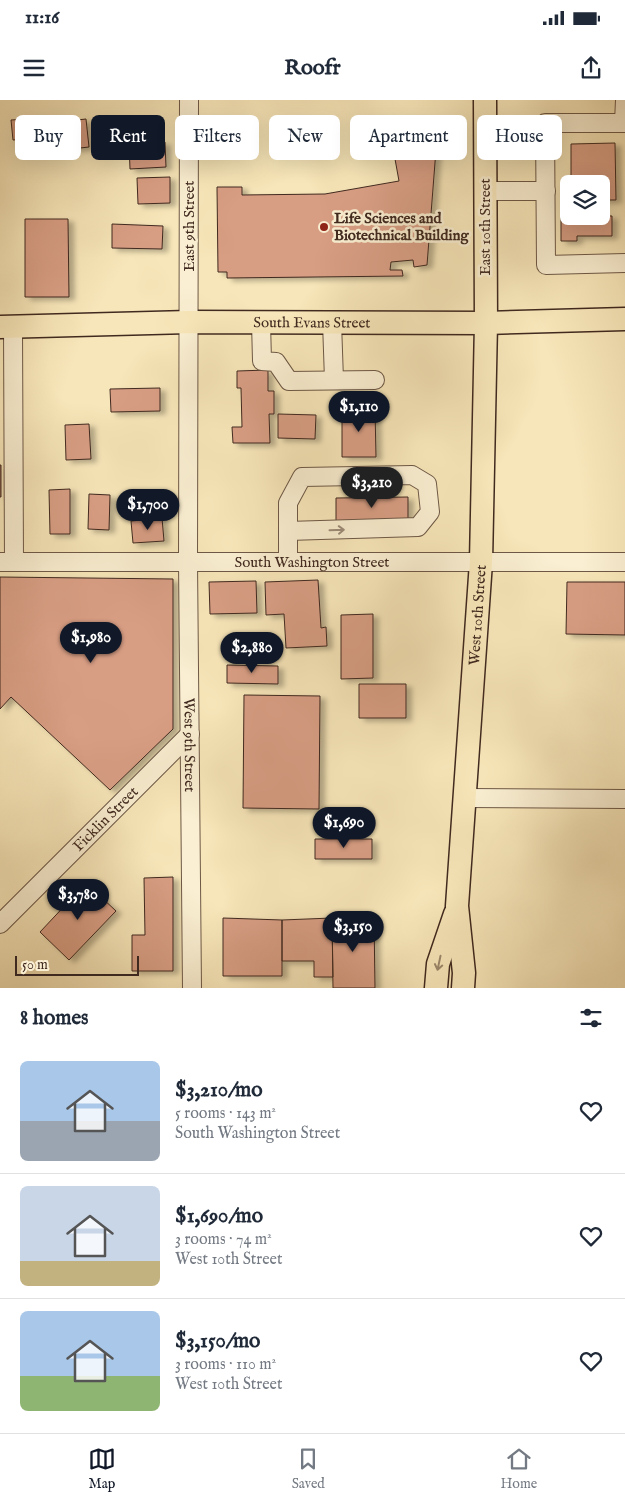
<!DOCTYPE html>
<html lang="en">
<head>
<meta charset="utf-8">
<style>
	body { margin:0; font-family:"IM FELL English",serif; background:#f2f2f3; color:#1f2937; height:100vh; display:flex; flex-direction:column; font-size:19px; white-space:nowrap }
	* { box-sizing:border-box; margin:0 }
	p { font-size:16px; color:#747a83 }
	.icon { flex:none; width:28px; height:28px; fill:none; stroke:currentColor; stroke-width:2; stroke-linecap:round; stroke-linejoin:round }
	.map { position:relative; height:888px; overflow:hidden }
	.panel { display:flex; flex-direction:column; background:#fff; flex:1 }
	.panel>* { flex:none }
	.banner { position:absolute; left:15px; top:15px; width:595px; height:45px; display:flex; gap:10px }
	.controls { position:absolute; left:560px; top:75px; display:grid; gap:10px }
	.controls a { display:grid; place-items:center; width:50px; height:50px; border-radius:8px; background:#fff; box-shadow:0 5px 20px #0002; font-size:25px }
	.scale { position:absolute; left:15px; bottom:12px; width:124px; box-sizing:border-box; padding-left:5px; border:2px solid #40291f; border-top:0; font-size:14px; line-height:18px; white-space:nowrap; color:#40291f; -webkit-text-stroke:4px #faefd2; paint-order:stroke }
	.price { position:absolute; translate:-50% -42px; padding:0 11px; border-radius:18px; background:#111827; color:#fff; font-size:16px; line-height:32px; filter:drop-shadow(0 1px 2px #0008) }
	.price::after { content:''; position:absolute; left:50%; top:30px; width:15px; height:11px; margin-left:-8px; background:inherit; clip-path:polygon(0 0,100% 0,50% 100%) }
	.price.active { background:#222; color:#fff }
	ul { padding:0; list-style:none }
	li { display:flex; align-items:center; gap:15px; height:125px; padding:0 20px }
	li+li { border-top:1px solid #e0e1e3 }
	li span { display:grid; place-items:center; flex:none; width:140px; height:100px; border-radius:8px; color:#555 }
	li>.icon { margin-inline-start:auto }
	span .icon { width:60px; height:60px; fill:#fffc; stroke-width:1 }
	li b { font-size:21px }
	h2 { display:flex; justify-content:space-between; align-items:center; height:60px; padding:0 20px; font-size:21px }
	.tag { padding:0 18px; border-radius:8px; background:#fff; box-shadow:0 5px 20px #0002; font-size:18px; line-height:45px }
	.tag.active { background:#111827; color:#fff }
	.status { display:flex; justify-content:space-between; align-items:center; height:35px; padding:0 25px; background:#fff; direction:ltr }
	.status svg { height:14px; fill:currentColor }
	header { display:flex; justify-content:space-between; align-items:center; height:65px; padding:0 20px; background:#fff; font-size:22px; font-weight:700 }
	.menu { display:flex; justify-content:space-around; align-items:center; height:70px; border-top:1px solid #e0e1e3; background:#fff; font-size:14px; color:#747a83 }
	.menu a { display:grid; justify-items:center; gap:2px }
	.menu .active { color:#111827 }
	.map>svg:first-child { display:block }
</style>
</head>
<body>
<div class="status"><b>11:16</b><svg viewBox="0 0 49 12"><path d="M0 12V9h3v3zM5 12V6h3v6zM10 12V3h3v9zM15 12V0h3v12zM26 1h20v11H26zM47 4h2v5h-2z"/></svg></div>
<header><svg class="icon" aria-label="menu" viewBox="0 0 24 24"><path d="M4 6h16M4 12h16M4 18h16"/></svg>Roofr<svg class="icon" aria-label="share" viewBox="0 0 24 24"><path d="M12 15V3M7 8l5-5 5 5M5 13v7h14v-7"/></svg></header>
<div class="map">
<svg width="625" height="888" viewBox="0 0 625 888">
	<defs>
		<filter id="shadow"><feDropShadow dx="5.5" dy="3" stdDeviation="2.5" flood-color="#0004"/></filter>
	</defs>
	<rect width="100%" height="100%" fill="#f7e6b9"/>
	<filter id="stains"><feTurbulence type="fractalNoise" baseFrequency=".004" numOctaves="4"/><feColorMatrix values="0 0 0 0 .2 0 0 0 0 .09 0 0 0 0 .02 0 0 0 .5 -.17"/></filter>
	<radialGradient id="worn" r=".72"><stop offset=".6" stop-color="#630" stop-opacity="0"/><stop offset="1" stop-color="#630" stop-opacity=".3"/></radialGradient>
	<path fill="#d89e84" stroke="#40291f" filter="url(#shadow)" d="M41,18L43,38L13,40L11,20Z
		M86,19L89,47L62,50L59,22Z
		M391,37H437L427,165L414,167L413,160L391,162L390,170H402L403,176L227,178V172H218L217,87H242V95L325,94L399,81Z
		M165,42L166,67L130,69L129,43Z
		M615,43L616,100H601V84H571V44Z
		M170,77V103L138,104L137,78Z
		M561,115L612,116V136H577V141H561Z
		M25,119H68L69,197H25Z
		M112,124L163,126L162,149L112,148Z
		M268,270V291H274V314H269L270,343H233L232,327H242L241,288H237V271Z
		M160,288V311L111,312L110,289Z
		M342,309H375L376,357H342Z
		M278,314L316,315L315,339L278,338Z
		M89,324L91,359L66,360L65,325Z
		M0,365H1V397H0Z
		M70,389V434H50L49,390Z
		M89,394L110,395L109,430L88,429Z
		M408,397V420L336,421V398Z
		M162,418L164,441L133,443L131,421Z
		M0,477L173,479V629L110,690L11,597L0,609Z
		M318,480L321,528L326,527L327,546L286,548L284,514L266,515L265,482Z
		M256,481L257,513L210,514L209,482Z
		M567,482H625V535L566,534Z
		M373,514V578L341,579V515Z
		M227,565L278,566V584L227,583Z
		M359,584H406V618H359Z
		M244,595L320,596L319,709L243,708Z
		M315,739H372V759H315Z
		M173,777V871H132V835H145L144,778Z
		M86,783L116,811L69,860L40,832Z
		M223,818L282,820V876H223Z
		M332,818H374L375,888H333Z
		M332,818L333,877H314V861H282V820Z"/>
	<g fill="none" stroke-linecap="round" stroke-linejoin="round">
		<g stroke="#6e5846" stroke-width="20">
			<g id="minor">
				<path id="s1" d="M189,0L188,462L192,888"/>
				<path d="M625,0L624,23H545L546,165L625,163"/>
				<path d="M485,91H546"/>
				<path d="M261,222L262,261L276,262L289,281L375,280"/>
				<path d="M332,222L334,280"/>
				<path d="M13,227L14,462"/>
				<path id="s2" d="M0,462H625"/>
				<path d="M288,462V403L302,377L412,375L427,384L430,412L418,427L288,431"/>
				<path d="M465,698L625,699"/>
				<path id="s3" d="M0,824L190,634"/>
			</g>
		</g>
		<g stroke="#40291f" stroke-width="25">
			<g id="major">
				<path id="s4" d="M0,227L189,222L486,223L625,219"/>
				<path d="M436,888L438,864L455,814"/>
				<path id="s5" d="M463,888L464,873L457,806L481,462L486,223L485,0"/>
			</g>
		</g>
		<use href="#minor" stroke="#faefd2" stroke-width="18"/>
		<use href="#major" stroke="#f7e6b9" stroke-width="22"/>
	</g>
	<defs><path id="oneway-shaft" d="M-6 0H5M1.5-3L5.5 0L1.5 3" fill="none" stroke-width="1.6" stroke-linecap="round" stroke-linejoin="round" transform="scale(1.25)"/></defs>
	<use stroke="#9d8c78" href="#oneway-shaft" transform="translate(337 430) rotate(-2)"/>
	<use stroke="#9c886c" href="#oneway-shaft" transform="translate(439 863) rotate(102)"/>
	<circle fill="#8f2418" stroke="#faefd2" stroke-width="2" cx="324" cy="127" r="5"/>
	<g text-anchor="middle" stroke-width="5" stroke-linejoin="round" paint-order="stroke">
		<g font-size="15" font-weight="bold" fill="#40291f" stroke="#faefd2" text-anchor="start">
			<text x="334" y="123">Life Sciences and<tspan x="334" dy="17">Biotechnical Building</tspan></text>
		</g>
		<g font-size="15" fill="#40291f" stroke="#faefd2">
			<text transform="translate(189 126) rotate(-90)" y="5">East 9th Street</text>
			<text transform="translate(485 127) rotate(-90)" y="5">East 10th Street</text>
			<text dy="5" stroke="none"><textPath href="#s4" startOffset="312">South Evans Street</textPath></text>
			<text dy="5" stroke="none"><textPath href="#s2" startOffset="312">South Washington Street</textPath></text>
			<text dy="5" stroke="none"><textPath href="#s5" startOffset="374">West 10th Street</textPath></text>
			<text dy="5" stroke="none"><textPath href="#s1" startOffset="645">West 9th Street</textPath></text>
			<text dy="5" stroke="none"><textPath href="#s3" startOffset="149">Ficklin Street</textPath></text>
		</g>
	</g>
	<rect width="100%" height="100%" filter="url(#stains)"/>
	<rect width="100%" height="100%" fill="url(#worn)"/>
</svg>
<div class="controls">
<a><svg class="icon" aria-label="layers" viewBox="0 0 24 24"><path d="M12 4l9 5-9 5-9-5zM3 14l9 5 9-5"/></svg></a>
</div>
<div class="scale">50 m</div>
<b class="price" style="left:359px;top:333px">$1,110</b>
<b class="price active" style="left:372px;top:409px">$3,210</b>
<b class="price" style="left:148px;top:431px">$1,700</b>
<b class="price" style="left:91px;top:564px">$1,980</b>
<b class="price" style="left:252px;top:574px">$2,880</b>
<b class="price" style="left:344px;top:749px">$1,690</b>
<b class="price" style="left:78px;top:821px">$3,780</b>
<b class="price" style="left:353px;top:853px">$3,150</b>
<div class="banner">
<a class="tag">Buy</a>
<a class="tag active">Rent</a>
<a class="tag">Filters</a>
<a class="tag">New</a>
<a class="tag">Apartment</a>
<a class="tag">House</a>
</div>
</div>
<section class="panel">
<h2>8 homes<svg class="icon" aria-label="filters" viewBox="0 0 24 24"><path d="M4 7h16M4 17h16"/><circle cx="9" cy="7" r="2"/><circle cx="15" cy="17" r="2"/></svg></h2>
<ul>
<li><span style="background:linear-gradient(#a9c7e8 60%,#9aa5b1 0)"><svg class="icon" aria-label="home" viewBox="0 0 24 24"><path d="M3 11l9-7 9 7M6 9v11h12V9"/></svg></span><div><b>$3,210/mo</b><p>5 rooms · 143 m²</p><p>South Washington Street</p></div><svg class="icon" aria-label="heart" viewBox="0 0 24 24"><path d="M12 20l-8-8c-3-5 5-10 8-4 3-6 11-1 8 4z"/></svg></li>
<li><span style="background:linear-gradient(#c9d6e8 75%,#c2b280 0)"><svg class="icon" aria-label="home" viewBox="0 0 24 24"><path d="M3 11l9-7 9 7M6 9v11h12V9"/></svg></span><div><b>$1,690/mo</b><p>3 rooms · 74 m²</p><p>West 10th Street</p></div><svg class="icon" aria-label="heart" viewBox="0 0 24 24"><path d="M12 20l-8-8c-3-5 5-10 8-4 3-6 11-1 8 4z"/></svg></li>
<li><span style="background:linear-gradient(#a9c7e8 65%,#8fb573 0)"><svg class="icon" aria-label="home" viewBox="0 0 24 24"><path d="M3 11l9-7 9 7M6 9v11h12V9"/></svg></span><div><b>$3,150/mo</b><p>3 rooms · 110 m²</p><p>West 10th Street</p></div><svg class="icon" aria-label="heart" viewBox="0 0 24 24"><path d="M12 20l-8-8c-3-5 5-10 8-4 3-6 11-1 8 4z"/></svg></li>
</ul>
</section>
<nav class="menu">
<a class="active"><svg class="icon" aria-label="map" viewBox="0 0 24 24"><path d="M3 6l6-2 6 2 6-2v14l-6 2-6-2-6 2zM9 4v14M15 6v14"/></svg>Map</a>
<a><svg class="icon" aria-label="saved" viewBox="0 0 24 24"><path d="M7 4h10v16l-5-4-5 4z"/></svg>Saved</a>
<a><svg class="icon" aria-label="home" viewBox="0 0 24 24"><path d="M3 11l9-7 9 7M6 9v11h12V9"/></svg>Home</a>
</nav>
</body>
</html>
